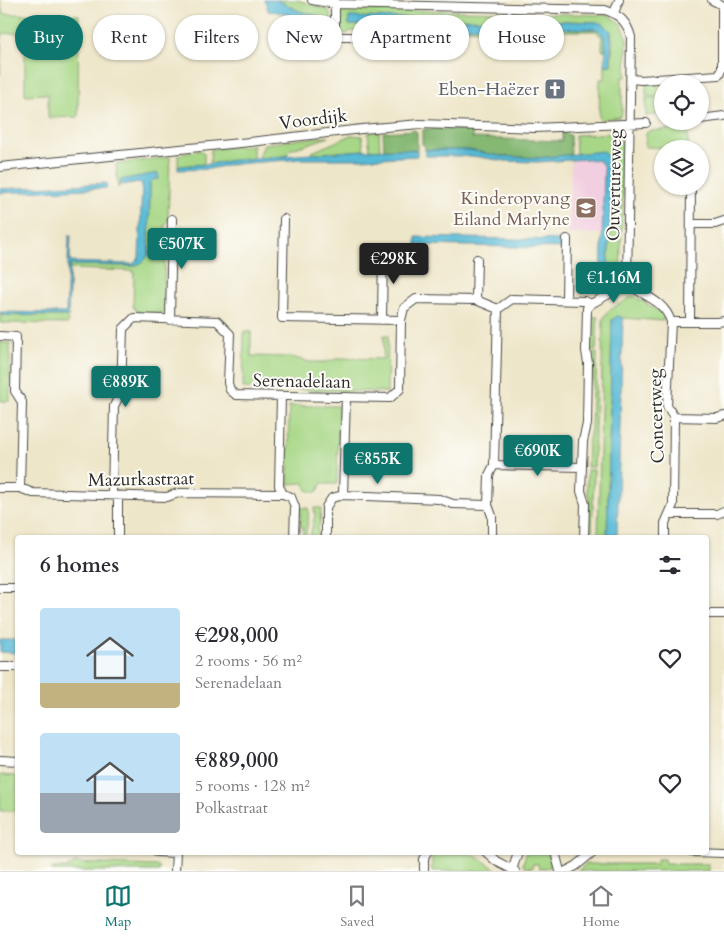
<!DOCTYPE html>
<html lang="en">
<head>
<meta charset="utf-8">
<style>
	body { margin:0; font-family:Cardo,serif; background:#f2f2f3; color:#2b2b33; height:100vh; display:flex; flex-direction:column; font-size:19px; white-space:nowrap }
	* { box-sizing:border-box; margin:0 }
	p { font-size:16px; color:#7c7c81 }
	.icon { flex:none; width:28px; height:28px; fill:none; stroke:currentColor; stroke-width:2; stroke-linecap:round; stroke-linejoin:round }
	.map { position:relative; flex:1; overflow:hidden }
	.drawer { position:absolute; left:15px; top:535px; width:694px; height:320px; display:flex; flex-direction:column; background:#fff; border-radius:5px; box-shadow:0 1px 4px #0004 }
	.drawer>* { flex:none }
	.hud { position:absolute; left:15px; top:15px; width:695px; height:45px; display:flex; gap:10px }
	.fabs { position:absolute; left:654px; top:75px; display:grid; gap:10px }
	.fabs a { display:grid; place-items:center; width:55px; height:55px; border-radius:50%; background:#fff; box-shadow:0 1px 4px #0004; font-size:25px }
	.price { position:absolute; translate:-50% -42px; padding:0 11px; border-radius:5px; background:#0f766e; color:#fff; font-size:16px; line-height:32px; filter:drop-shadow(0 1px 2px #0008) }
	.price::after { content:''; position:absolute; left:50%; top:30px; width:15px; height:11px; margin-left:-8px; background:inherit; clip-path:polygon(0 0,100% 0,50% 100%) }
	.price.selected { background:#222; color:#fff }
	ul { padding:0; list-style:none }
	li { display:flex; align-items:center; gap:15px; height:125px; padding:0 25px }
	li span { display:grid; place-items:center; flex:none; width:140px; height:100px; border-radius:5px; color:#555 }
	li>.icon { margin-inline-start:auto }
	span .icon { width:60px; height:60px; fill:#fffc; stroke-width:1 }
	li b { font-size:21px }
	h2 { display:flex; justify-content:space-between; align-items:center; height:60px; padding:0 25px; font-size:21px }
	.pill { padding:0 18px; border-radius:22px; background:#fff; box-shadow:0 1px 4px #0004; font-size:18px; line-height:45px }
	.pill.selected { background:#0f766e; color:#fff }
	.tabs { display:flex; justify-content:space-around; align-items:center; height:70px; border-top:1px solid #e1e1e2; background:#fff; font-size:14px; color:#7c7c81 }
	.tabs a { display:grid; justify-items:center; gap:2px }
	.tabs .selected { color:#0f766e }
	.map>svg:first-child { display:block }
</style>
</head>
<body>
<div class="map">
<svg width="724" height="871" viewBox="0 0 724 871">
	<rect width="100%" height="100%" fill="#fdfcf7"/>
	<filter id="ink" filterUnits="userSpaceOnUse"><feTurbulence type="fractalNoise" baseFrequency=".02" numOctaves="2"/><feDisplacementMap in="SourceGraphic" scale="10" xChannelSelector="R" yChannelSelector="G"/><feConvolveMatrix kernelMatrix="1 2 1 2 8 2 1 2 1" color-interpolation-filters="sRGB"/></filter>
	<filter id="wash" filterUnits="userSpaceOnUse"><feTurbulence type="fractalNoise" baseFrequency=".0096" numOctaves="4" result="noise"/><feDisplacementMap in="SourceGraphic" scale="20" xChannelSelector="R" yChannelSelector="G"/><feGaussianBlur stdDeviation="1.12" result="paint"/><feColorMatrix in="noise" values="0 0 0 0 0 0 0 0 0 0 0 0 0 0 0 0 0 1.4 0 .05"/><feComposite in="paint" operator="in"/></filter>
	<g filter="url(#wash)">
		<rect width="100%" height="100%" fill="#eee6c9"/>
		<path fill="#f2cfe0" d="M577,159L600,161L604,168L602,234H568L571,161Z"/>
		<path fill="#a7d786" stroke="#698158" fill-rule="evenodd" d="M0,0L3,14L79,15L78,117L48,118V94L25,95V32L2,34L0,75Z
			M277,0H298L328,10L331,15L332,28L329,33L316,34L315,31L294,30L295,17L308,21L317,16L299,11Z
			M340,9L518,12L520,33L514,36L509,30L422,29L420,33L351,31L347,34H344L339,29V15ZM349,18L516,20L515,28L349,25Z
			M532,13L607,15L615,19L621,24L625,32L627,39L626,77H622V113L620,117L601,120L599,118L600,79H605V65H611C612,46 618,29 596,22L534,20L533,28L596,29C605,34 605,40 605,50H602V38L596,31H541L536,36H532L529,34Z
			M681,81V84H662V94H661V97L646,96V83Z
			M646,98H661L662,114L646,116Z
			M688,128V148L645,147L646,133L649,131Z
			M379,132L380,150H370L368,133Z
			M619,133L622,136V139H625L620,277L602,292L601,276L608,274L612,165L604,152L576,155L575,135Z
			M352,135L362,136L364,150L311,154L312,152Z
			M319,137H329L289,150L287,156L259,158L264,144Z
			M253,145V158L210,164L211,149Z
			M201,150L204,154V164L178,166V155Z
			M170,157L168,222L165,224L164,313H139L133,307L134,271L70,269V265L133,266L145,259L149,254L150,182L152,180L120,184L118,188L116,164Z
			M633,296L664,314L663,321L623,318L618,316L612,320L607,537L598,538L603,319L608,311Z
			M0,315L68,316V324L0,323Z
			M591,317H598L596,350H590Z
			M244,331L251,332V356L291,357L310,362H326L340,358L383,359L384,335H388L387,392L243,388Z
			M0,343H10V401H0Z
			M591,353H597L594,467H587L588,445L591,429L593,362Z
			M289,406H339L337,484H324L322,482L319,489L316,493L307,490L303,482L302,483L288,484Z
			M587,470H594L592,537H588L589,498L587,491Z
			M300,508H308C310,519 306,527 306,537H303V527L300,526Z
			M314,508H321L320,525L318,526V537H310L315,515Z
			M0,775L17,776V811H0Z
			M432,853H471L499,871H432Z
			M526,853H548L551,864L550,867L539,869L538,864H533L532,868L524,867L523,864Z
			M657,859H664L665,864H709V871H578L586,864H656Z
			M74,863L159,866V871H50L53,868C60,868 69,870 74,863Z"/>
		<path fill="#85b873" stroke="#58724f" d="M424,129H473L472,138L562,141V132L570,135L571,155L537,158L500,156L469,150H425V147L422,144V132Z
			M415,130L417,132V150H384L383,132Z"/>
		<path fill="#56b9d5" stroke="#407280" d="M263,0H277L299,11L318,16L317,22C300,20 285,11 268,11L266,3Z
			M349,17L516,20V28L349,25Z
			M533,20L596,22L604,24L611,31V65H605C605,52 609,36 596,29L533,28Z
			M398,149L417,150V156L361,159H302L234,164L209,169L178,170V166L210,164L233,160L364,150Z
			M425,150H469L500,156L537,158L604,151L612,165L608,274L601,276L604,168L600,161L587,159L537,162L505,161L472,156H425Z
			M158,173L159,179L152,180L150,182L149,254C145,261 141,264 133,266L70,265L68,316L0,315V312L66,313L69,235H71L70,262L133,264L139,258L142,184L139,182L121,185L120,180Z
			M107,183V188L0,193V189Z
			M416,237L565,240V248L416,245Z
			M618,316L623,318L617,537H607L612,320Z
			M0,640H17V653L0,652Z"/>
	</g>
	<g filter="url(#ink)">
		<g fill="none" stroke-linecap="round" stroke-linejoin="round">
			<g stroke="#484743" stroke-width="10">
				<path id="minor" d="M312,0L335,4L605,10C620,15 627,22 631,37L627,284
					M614,13L619,0
					M276,36L417,38
					M335,36V0
					M631,79L641,80L719,75L722,68V5L712,0
					M700,119L724,116
					M0,167L250,142L362,129L420,124L535,128L646,123
					M284,219L282,318L401,320L404,308L416,299L476,300L498,309L512,299L584,301L591,304
					M691,224H715L724,221
					M627,284C643,295 665,301 671,322L667,406L674,417L673,505L665,523V538
					M476,300L477,259
					M566,300L567,239
					M170,320L172,219
					M382,320L383,250
					M671,322H718L724,321
					M690,322L691,186
					M0,336L16,337L15,391L22,402L20,488
					M281,396L279,486L283,494L291,497L295,507L294,538
					M346,397L343,495L439,499L453,504L488,505
					M674,417L717,418L724,416
					M494,465L582,467
					M0,488H20L33,493L167,497L178,493L283,494
					M112,495L114,406L121,392L123,329L134,318L217,321L230,334L228,383L230,390L236,395L390,398L400,389L401,320
					M670,514H717L724,511
					M118,538V496
					M326,538V507L332,498L343,495
					M492,538V516L488,505L489,475L494,465L498,309
					M584,538L585,504L581,491L583,441L587,424L588,363L586,351L587,308L591,304L627,284
					M0,588H18
					M706,614H724
					M0,667H18
					M0,760L18,761
					M157,852L176,853
					M486,852L496,861L515,871
					M555,852L560,871
					M692,852L724,853
					M512,870L518,852
					M175,871L176,852
					M424,871V859L428,852
					M566,871L576,866L593,852"/>
			</g>
			<use href="#minor" stroke="#fff" stroke-width="8"/>
		</g>
	</g>
	<defs>
		<g id="church-square" transform="scale(1.125)"><rect x="-9" y="-9" width="18" height="18" rx="4" fill="#6b7280" stroke="#fdfcf7"/><path d="M-1.2-6h2.4v3.5h3.3v2.4h-3.3V6h-2.4V-.1h-3.3v-2.4h3.3Z" fill="#fff"/></g>
		<g id="school-square" transform="scale(1.125)"><rect x="-9" y="-9" width="18" height="18" rx="4" fill="#8d6e63" stroke="#fdfcf7"/><path d="M0-5L7-2L0 1L-7-2ZM-4 1L0 2.5L4 1V4Q0 6-4 4Z" fill="#fff"/></g>
	</defs>
	<g fill-rule="evenodd">
		<use href="#church-square" x="555" y="89"/>
		<use href="#school-square" x="586" y="208"/>
	</g>
	<g text-anchor="middle" stroke-width="4" stroke-linejoin="round" paint-order="stroke">
		<g font-size="18" fill="#5b616d" stroke="#fdfcf7" text-anchor="end">
			<text x="539" y="95">Eben-Haëzer</text>
		</g>
		<g font-size="18" fill="#2b2b2b" stroke="#fdfcf7">
			<text transform="translate(313 119) rotate(-7)" y="6">Voordijk</text>
			<text transform="translate(614 185) rotate(-89)" y="6">Ouvertureweg</text>
			<text transform="translate(302 381) rotate(1)" y="6">Serenadelaan</text>
			<text transform="translate(656 416) rotate(-92)" y="6">Concertweg</text>
			<text transform="translate(141 479) rotate(-1)" y="6">Mazurkastraat</text>
		</g>
		<g font-size="18" fill="#785e54" stroke="#fdfcf7" text-anchor="end">
			<text x="570" y="204">Kinderopvang<tspan x="570" dy="21">Eiland Marlyne</tspan></text>
		</g>
	</g>
</svg>
<div class="fabs">
<a><svg class="icon" aria-label="locate" viewBox="0 0 24 24"><circle cx="12" cy="12" r="6"/><path d="M12 2v4M12 18v4M2 12h4M18 12h4"/></svg></a>
<a><svg class="icon" aria-label="layers" viewBox="0 0 24 24"><path d="M12 4l9 5-9 5-9-5zM3 14l9 5 9-5"/></svg></a>
</div>
<b class="price" style="left:182px;top:270px">€507K</b>
<b class="price selected" style="left:394px;top:285px">€298K</b>
<b class="price" style="left:614px;top:304px">€1.16M</b>
<b class="price" style="left:126px;top:408px">€889K</b>
<b class="price" style="left:538px;top:477px">€690K</b>
<b class="price" style="left:378px;top:485px">€855K</b>
<div class="hud">
<a class="pill selected">Buy</a>
<a class="pill">Rent</a>
<a class="pill">Filters</a>
<a class="pill">New</a>
<a class="pill">Apartment</a>
<a class="pill">House</a>
</div>
<section class="drawer">
<h2>6 homes<svg class="icon" aria-label="filters" viewBox="0 0 24 24"><path d="M4 7h16M4 17h16"/><circle cx="9" cy="7" r="2"/><circle cx="15" cy="17" r="2"/></svg></h2>
<ul>
<li><span style="background:linear-gradient(#bfe0f5 75%,#c2b280 0)"><svg class="icon" aria-label="home" viewBox="0 0 24 24"><path d="M3 11l9-7 9 7M6 9v11h12V9"/></svg></span><div><b>€298,000</b><p>2 rooms · 56 m²</p><p>Serenadelaan</p></div><svg class="icon" aria-label="heart" viewBox="0 0 24 24"><path d="M12 20l-8-8c-3-5 5-10 8-4 3-6 11-1 8 4z"/></svg></li>
<li><span style="background:linear-gradient(#bfe0f5 60%,#9aa5b1 0)"><svg class="icon" aria-label="home" viewBox="0 0 24 24"><path d="M3 11l9-7 9 7M6 9v11h12V9"/></svg></span><div><b>€889,000</b><p>5 rooms · 128 m²</p><p>Polkastraat</p></div><svg class="icon" aria-label="heart" viewBox="0 0 24 24"><path d="M12 20l-8-8c-3-5 5-10 8-4 3-6 11-1 8 4z"/></svg></li>
</ul>
</section>
</div>
<nav class="tabs">
<a class="selected"><svg class="icon" aria-label="map" viewBox="0 0 24 24"><path d="M3 6l6-2 6 2 6-2v14l-6 2-6-2-6 2zM9 4v14M15 6v14"/></svg>Map</a>
<a><svg class="icon" aria-label="saved" viewBox="0 0 24 24"><path d="M7 4h10v16l-5-4-5 4z"/></svg>Saved</a>
<a><svg class="icon" aria-label="home" viewBox="0 0 24 24"><path d="M3 11l9-7 9 7M6 9v11h12V9"/></svg>Home</a>
</nav>
</body>
</html>
